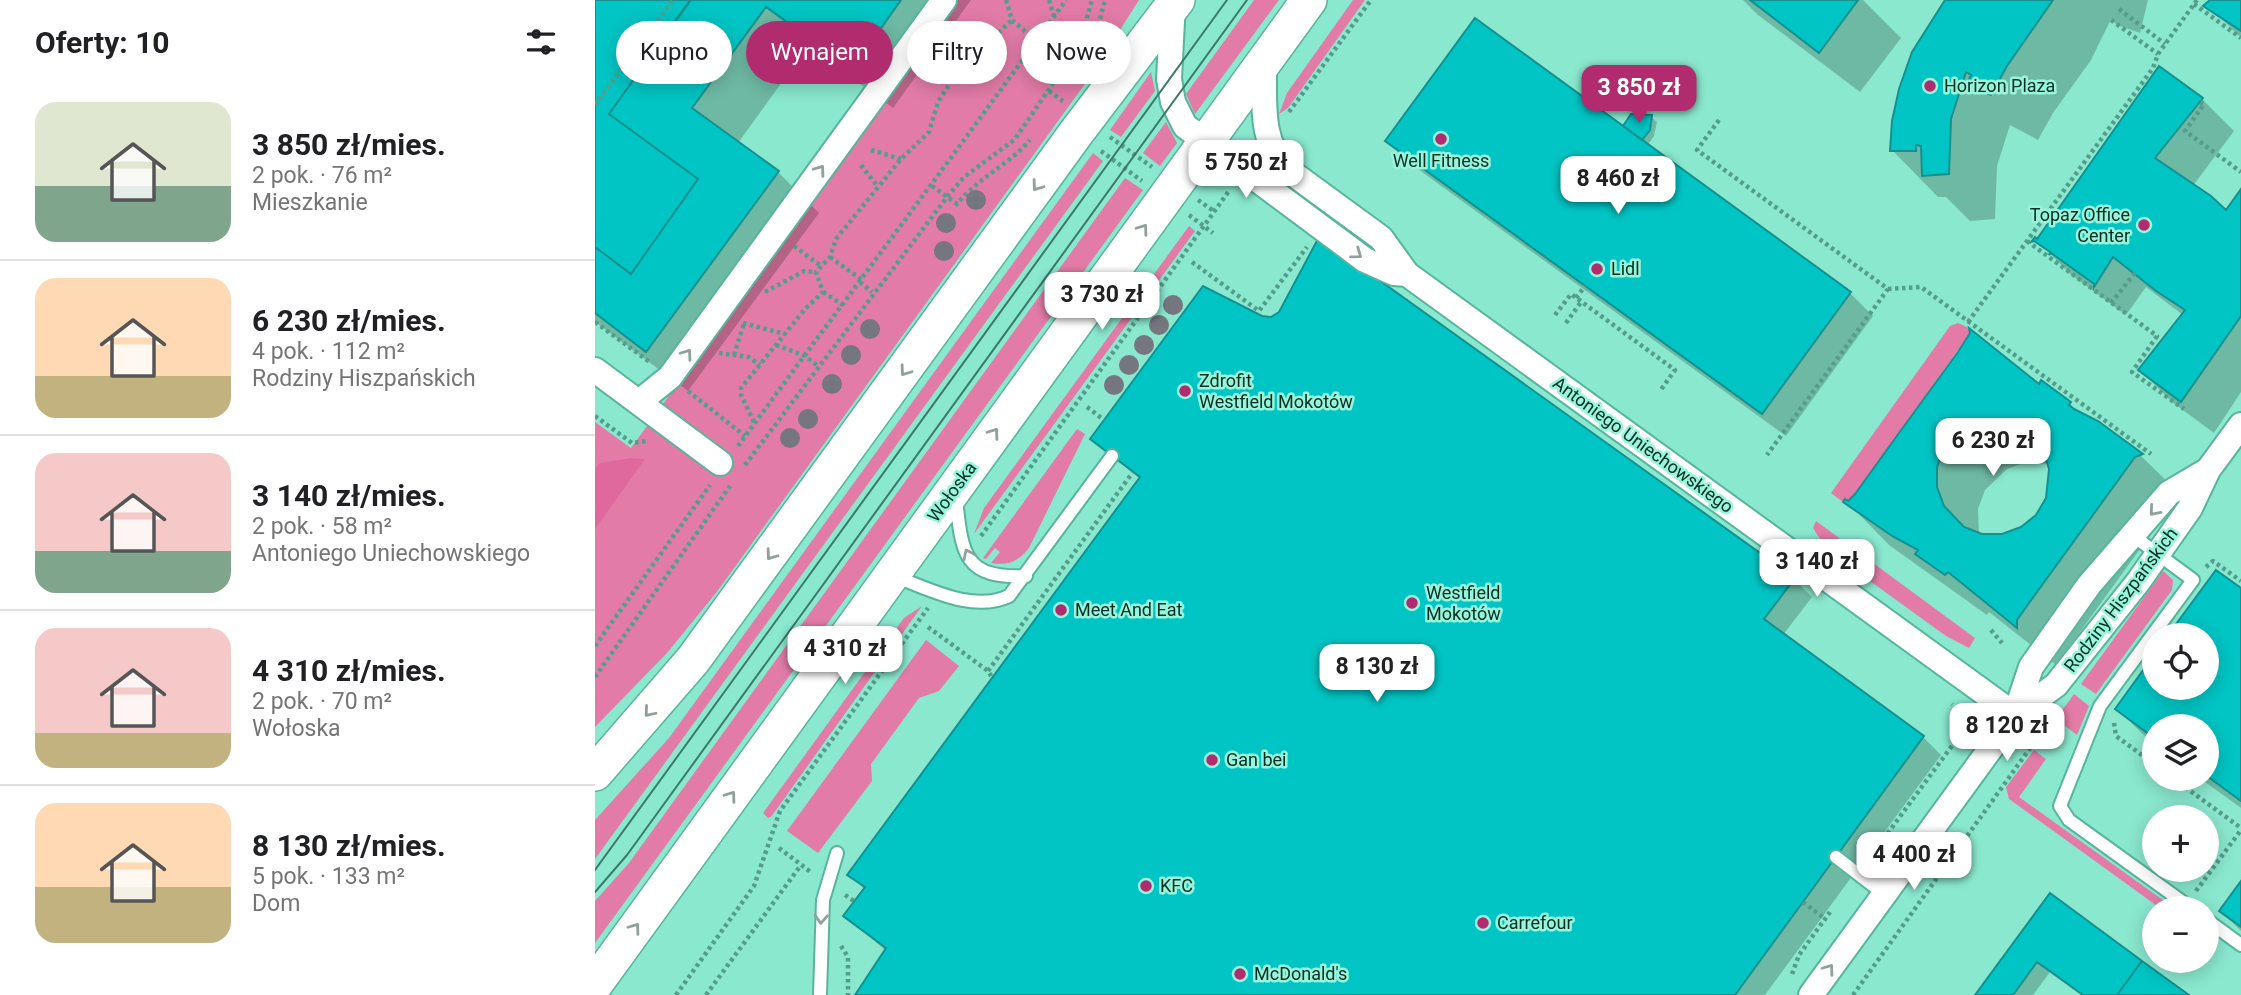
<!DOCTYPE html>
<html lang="pl">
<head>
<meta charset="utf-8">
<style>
	body { margin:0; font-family:Roboto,sans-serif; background:#f2f2f2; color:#202124; height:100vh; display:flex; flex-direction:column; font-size:26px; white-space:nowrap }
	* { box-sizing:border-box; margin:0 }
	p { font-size:23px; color:#757577 }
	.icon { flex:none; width:38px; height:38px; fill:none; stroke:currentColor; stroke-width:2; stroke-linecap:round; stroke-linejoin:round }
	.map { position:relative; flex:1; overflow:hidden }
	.side { display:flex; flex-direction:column; background:#fff; width:595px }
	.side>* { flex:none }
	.guide { position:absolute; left:21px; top:21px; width:665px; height:63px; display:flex; gap:14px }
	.fabs { position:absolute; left:1547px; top:623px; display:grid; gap:14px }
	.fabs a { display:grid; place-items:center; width:77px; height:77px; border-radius:50%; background:#fff; box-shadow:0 4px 18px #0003; font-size:35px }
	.price { position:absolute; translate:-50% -60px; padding:0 16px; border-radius:14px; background:#fff; color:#222; font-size:23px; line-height:46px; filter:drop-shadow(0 2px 4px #0008) }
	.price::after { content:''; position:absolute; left:50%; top:42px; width:21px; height:16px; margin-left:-10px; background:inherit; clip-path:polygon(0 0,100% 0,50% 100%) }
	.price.selected { background:#b12b6f; color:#fff }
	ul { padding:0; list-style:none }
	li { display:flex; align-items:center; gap:21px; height:175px; padding:0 35px }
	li+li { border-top:2px solid #e0e0e0 }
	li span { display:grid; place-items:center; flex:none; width:196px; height:140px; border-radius:21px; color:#555 }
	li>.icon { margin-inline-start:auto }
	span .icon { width:84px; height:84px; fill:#fffc; stroke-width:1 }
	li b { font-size:30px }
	h2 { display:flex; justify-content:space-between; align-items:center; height:84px; padding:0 35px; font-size:30px }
	.tag { padding:0 24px; border-radius:32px; background:#fff; box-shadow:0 4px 18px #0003; font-size:24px; line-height:63px }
	.tag.selected { background:#b12b6f; color:#fff }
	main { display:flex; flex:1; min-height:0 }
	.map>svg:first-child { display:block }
</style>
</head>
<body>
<main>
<section class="side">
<h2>Oferty: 10<svg class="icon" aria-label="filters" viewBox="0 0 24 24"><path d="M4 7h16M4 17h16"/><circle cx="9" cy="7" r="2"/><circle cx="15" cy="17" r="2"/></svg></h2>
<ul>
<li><span style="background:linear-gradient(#dfe7d0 60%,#7fa58c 0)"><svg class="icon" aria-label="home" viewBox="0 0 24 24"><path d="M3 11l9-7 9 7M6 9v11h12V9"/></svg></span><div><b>3 850 zł/mies.</b><p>2 pok. · 76 m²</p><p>Mieszkanie</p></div></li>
<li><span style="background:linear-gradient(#ffd9b3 70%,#c2b280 0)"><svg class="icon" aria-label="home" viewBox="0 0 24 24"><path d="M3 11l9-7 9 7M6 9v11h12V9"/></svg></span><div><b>6 230 zł/mies.</b><p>4 pok. · 112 m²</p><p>Rodziny Hiszpańskich</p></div></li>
<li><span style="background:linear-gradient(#f6c9c9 70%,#7fa58c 0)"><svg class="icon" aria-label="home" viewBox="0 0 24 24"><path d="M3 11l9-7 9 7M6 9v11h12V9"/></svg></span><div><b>3 140 zł/mies.</b><p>2 pok. · 58 m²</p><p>Antoniego Uniechowskiego</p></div></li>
<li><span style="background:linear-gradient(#f6c9c9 75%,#c2b280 0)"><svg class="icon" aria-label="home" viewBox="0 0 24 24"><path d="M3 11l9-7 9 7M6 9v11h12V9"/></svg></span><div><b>4 310 zł/mies.</b><p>2 pok. · 70 m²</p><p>Wołoska</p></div></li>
<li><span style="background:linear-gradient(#ffd9b3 60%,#c2b280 0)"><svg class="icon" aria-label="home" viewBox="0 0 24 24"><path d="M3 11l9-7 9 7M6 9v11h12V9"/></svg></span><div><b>8 130 zł/mies.</b><p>5 pok. · 133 m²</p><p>Dom</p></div></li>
</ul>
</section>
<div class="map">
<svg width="1646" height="995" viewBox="0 0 1646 995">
	<rect width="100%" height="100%" fill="#8ae8ce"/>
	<path fill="#e27ca7" d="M361,0H544L495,77L121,593L72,653L0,727V422L36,448Z
		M659,0H684L600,114L591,94Z
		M758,0H770L693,108L684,114L692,93Z
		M556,72L560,91L526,137L515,130Z
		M571,122L582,143L565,166L548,153Z
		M498,153L508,161L0,859V820L74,738Z
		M530,178L548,190L0,943V901L34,863Z
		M594,226L600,231L379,534L389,508Z
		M1363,323L1374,328L1375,333L1268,483L1253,501L1248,502L1236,493L1355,326Z
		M482,429L490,434L434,548C424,561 413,566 396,563L405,552L400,548L391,559L388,558Z
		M1221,521L1380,638L1374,648L1351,636L1232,550L1218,528Z
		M1568,571L1578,580L1577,590L1501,694L1486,684Z
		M327,606L176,817L173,818L168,813L309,618Z
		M331,640L364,666L344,691L324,698L276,764L277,781L223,853L192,831Z
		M1479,694L1494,706L1482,735L1461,719Z
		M1439,750L1451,759L1424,797L1579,908H1565L1414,799L1411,787Z"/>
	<path fill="#df689d" d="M36,458L50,459L0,529V468L5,463Z"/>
	<path fill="#0003" fill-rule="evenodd" d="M0,0H376L298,108L213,46L143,143L183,172L224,213L93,391L0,322Z
		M1148,0H1268L1306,38L1265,92L1163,15Z
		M1351,0H1553L1545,33L1522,25L1516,19L1496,60L1458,113L1443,140L1415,125L1402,166L1400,219L1375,221L1351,197H1343L1297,150L1319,53Z
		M1617,0H1646V38L1613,5Z
		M1607,99L1639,131L1597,187L1631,212L1646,192V392L1619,433L1577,402L1545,370L1588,315L1551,287L1531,315L1475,274L1443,241Z
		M1056,117L1062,122L1059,136L1052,146L1255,293L1278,316L1191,436L816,164L793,141L1029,129Z
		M725,239L1199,579L1217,597L1188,635L1328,737L1346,755L1170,995H263L291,951L251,916L270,890L254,874L545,479L498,439L667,318H676L686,313Z
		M1377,333L1444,386L1475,404L1489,418L1544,454L1585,494L1461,665L1394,612L1392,615L1294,545L1254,504ZM1431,462L1454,464L1455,489L1443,516L1427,529L1407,536L1384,534L1383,509L1390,490L1412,469Z
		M1622,572L1646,590V808L1606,779H1612V726H1559V745L1522,709L1559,658V688H1612V635H1576Z
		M1646,884V931L1626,911Z
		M1456,895L1591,995H1486L1455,972L1438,995H1384Z"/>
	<path fill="#01c5c4" stroke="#15908f" stroke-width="2" fill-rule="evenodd" d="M0,0H95L14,114L103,179L36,274L0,247Z
		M96,0H306L257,69L171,7L97,108L184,171L51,352L0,313V247L36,274L103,179L14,114Z
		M1155,0H1263L1224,53Z
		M1350,0H1458L1412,66L1396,95L1372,84L1376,75L1371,72L1356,119L1354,174L1327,176L1326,146L1321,145V151H1295L1297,121L1304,89L1317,52Z
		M1615,0H1646V31L1608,6Z
		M880,18L1256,292L1167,414L790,141Z
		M1564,66L1608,98L1560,158L1616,196L1631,210L1646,189V316L1586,402L1543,370L1590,310L1561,291L1518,257L1499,287V284L1456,253L1454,255L1455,252L1439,241L1436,242L1440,237L1442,239Z
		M1036,114L1057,115L1055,130L1047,140L1028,126Z
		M724,237L1200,578L1169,619L1329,736L1140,995H260L291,948L248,916L270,887L252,875L545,477L495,439L608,286L667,316L676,317L684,312Z
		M1374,328L1444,384L1446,380L1476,402L1474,405L1479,409L1503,421L1548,454L1540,457L1434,603L1422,620V628L1353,572L1350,575L1320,554L1323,550L1297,536L1248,502L1250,499L1253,501L1260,494L1304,433L1363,352L1375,333ZM1389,422L1418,425L1435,435L1448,450L1454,469L1451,498L1441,515L1426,527L1407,534H1387L1369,527L1349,506L1342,487V467L1349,449L1371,428Z
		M1621,570L1646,588V801L1612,776V726H1559V738L1520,709L1559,655V688H1612V635H1573Z
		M1646,881V927L1624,911Z
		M1455,893L1547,961L1522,995H1488L1442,962L1418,995H1380Z
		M1547,961L1594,995H1522Z"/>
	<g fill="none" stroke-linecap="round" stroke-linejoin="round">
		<g stroke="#57b59d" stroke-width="16">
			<path id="service" d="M361,499C367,553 368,579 431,576
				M1537,535L1598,580L1505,706L1465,806L1474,820L1596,908
				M299,576C334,589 378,613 414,596L517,456
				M1241,857L1289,894
				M1264,874L1283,876L1303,868
				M1612,920L1646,945
				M225,995L228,900L242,853"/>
		</g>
		<g stroke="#57b59d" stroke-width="28">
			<path id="minor" d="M578,2L574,79L578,102L590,126L770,260L799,273L812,274
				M669,61C670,98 663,142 693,170L786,238L812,274L1420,715
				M0,370L125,463
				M44,402L75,377L349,0
				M1420,715L1436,667L1494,585L1574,493L1613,470
				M1216,995L1420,715L1461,685L1543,582L1595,508L1613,470L1646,425"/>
		</g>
		<g stroke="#57b59d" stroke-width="38">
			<path id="secondary" d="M0,773L98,660L481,133L582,0
				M0,984L714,0"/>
		</g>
		<path stroke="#549d8a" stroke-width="4.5" stroke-dasharray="3.5 3.5" stroke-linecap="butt" d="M411,0L417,20L441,41
			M454,0L459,16
			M1599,4L1646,38
			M1524,9L1570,44
			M1516,20L1563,54
			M345,44L366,67
			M40,52L53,60
			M477,82L496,52L510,0
			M454,91L469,102
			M1605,102L1609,104L1590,131L1646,172
			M0,105L78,0
			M694,112L776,0
			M1124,120L1102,150L1293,289L1172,455
			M515,137L557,167
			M276,150L306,159
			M506,151L547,181
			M266,165L283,187
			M337,186L362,204C383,178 413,165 435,140
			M603,200L620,212
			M594,215L618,233
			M1432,241L1562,336L1537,372L1589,409
			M199,246L226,266
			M235,257L267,280
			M597,262L664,311L712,247
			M265,282L277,292
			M1293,289L1326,287L1556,454
			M170,292L209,271L221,272
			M228,292L248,305
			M981,298L990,286
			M1516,303L1540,273
			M960,315L976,294L1080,370L1065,391
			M0,322L56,363
			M1373,322L1558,68L1563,54L1602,0
			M148,323L190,334
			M971,323L986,302
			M181,345L210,356L223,366
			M124,353L154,357L165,365
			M139,355L149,323
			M93,391L150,436
			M492,407L509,420
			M0,416L37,443L52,441
			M159,422L146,395V388L210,309L228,292L221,272L235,257L241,239L306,159L334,132L343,102L364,69L417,20
			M143,446C252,297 363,150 471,0
			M150,465L352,197L369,177L419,140L431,123L484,45L497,0
			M386,536L634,191
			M1611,567L1618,561L1646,581
			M333,627L393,671L398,679
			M1396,630L1407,643
			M0,646L115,485
			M393,671L538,472
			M0,677L135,486
			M1519,723L1521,736L1559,764
			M1579,779L1646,828
			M184,848L217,873
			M1276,856L1362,739C1366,725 1367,715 1357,704
			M1601,891L1646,830
			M250,895L259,901
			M1208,902L1230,919
			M246,946L253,957V995
			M1197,974L1204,955L1235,912
			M81,995L159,886L185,811L333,608
			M111,995L206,865
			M1258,995L1451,726"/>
		<use href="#service" stroke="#fff" stroke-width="12"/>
		<use href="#minor" stroke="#fff" stroke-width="24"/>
		<use href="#secondary" stroke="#fff" stroke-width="35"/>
		<path stroke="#3a7a69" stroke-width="2" d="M0,870L632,0
			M0,892L32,855L652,0"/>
	</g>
	<g fill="#75767e">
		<circle cx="381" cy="200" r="10"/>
		<circle cx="351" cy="223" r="10"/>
		<circle cx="349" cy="251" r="10"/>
		<circle cx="578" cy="305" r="10"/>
		<circle cx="564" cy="325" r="10"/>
		<circle cx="275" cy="329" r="10"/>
		<circle cx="549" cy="345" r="10"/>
		<circle cx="256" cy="355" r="10"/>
		<circle cx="534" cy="365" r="10"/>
		<circle cx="237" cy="384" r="10"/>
		<circle cx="519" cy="385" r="10"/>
		<circle cx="213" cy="419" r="10"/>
		<circle cx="195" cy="438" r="10"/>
	</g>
	<defs><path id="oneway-chevron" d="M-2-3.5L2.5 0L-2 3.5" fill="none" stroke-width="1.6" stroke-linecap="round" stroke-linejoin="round" transform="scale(1.75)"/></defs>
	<g stroke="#8ea19d">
		<use href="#oneway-chevron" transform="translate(225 170) rotate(-54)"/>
		<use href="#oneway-chevron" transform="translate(442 186) rotate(126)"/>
		<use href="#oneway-chevron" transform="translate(548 229) rotate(-54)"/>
		<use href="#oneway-chevron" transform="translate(762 254) rotate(36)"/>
		<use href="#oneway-chevron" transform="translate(92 354) rotate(-54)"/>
		<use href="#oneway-chevron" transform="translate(310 371) rotate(126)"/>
		<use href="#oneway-chevron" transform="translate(399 433) rotate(-54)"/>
		<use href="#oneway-chevron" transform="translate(1559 511) rotate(131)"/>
		<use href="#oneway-chevron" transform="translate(373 554) rotate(-116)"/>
		<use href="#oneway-chevron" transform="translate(176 555) rotate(126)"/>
		<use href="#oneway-chevron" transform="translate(54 712) rotate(130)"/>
		<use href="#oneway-chevron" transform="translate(136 796) rotate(-54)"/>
		<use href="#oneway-chevron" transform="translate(226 919) rotate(93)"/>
		<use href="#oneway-chevron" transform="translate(40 928) rotate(-54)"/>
		<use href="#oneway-chevron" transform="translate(1234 969) rotate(-54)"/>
	</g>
	<g fill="#b12b6f" stroke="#97f5db" stroke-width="2.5">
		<circle cx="1335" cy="86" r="7"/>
		<circle cx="846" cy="139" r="7"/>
		<circle cx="1549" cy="225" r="7"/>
		<circle cx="1002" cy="269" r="7"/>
		<circle cx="590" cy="391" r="7"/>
		<circle cx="817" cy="603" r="7"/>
		<circle cx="466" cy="610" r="7"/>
		<circle cx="617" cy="760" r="7"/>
		<circle cx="551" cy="886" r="7"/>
		<circle cx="888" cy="923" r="7"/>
		<circle cx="645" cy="974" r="7"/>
	</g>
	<g text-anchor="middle" stroke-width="5" stroke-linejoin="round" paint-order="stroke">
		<g font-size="18" fill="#042f25" stroke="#97f5db" text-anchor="start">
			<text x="1349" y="92">Horizon Plaza</text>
			<text x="846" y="167" text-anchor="middle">Well Fitness</text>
			<text x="1535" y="221" text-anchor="end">Topaz Office<tspan x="1535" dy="21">Center</tspan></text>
			<text x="1016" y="275">Lidl</text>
			<text x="604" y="387">Zdrofit<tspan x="604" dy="21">Westfield Mokotów</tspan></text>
			<text x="831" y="599">Westfield<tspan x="831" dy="21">Mokotów</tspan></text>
			<text x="480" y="616">Meet And Eat</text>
			<text x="631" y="766">Gan bei</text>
			<text x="565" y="892">KFC</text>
			<text x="902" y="929">Carrefour</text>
			<text x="659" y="980">McDonald's</text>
		</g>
		<g font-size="18" fill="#042f25" stroke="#97f5db">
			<text transform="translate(1048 445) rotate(36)" y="6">Antoniego Uniechowskiego</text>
			<text transform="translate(357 492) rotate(-54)" y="6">Wołoska</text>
			<text transform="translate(1526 600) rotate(-53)" y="6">Rodziny Hiszpańskich</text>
		</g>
	</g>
</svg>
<div class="fabs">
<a><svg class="icon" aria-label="locate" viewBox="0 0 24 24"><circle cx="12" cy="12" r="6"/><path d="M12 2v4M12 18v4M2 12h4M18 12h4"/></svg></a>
<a><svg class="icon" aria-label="layers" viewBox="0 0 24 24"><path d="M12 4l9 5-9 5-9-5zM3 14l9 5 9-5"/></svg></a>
<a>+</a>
<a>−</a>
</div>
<b class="price selected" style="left:1044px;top:125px">3 850 zł</b>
<b class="price" style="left:651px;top:200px">5 750 zł</b>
<b class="price" style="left:1023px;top:216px">8 460 zł</b>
<b class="price" style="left:507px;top:332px">3 730 zł</b>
<b class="price" style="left:1398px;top:478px">6 230 zł</b>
<b class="price" style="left:1222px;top:599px">3 140 zł</b>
<b class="price" style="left:250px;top:686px">4 310 zł</b>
<b class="price" style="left:782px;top:704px">8 130 zł</b>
<b class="price" style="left:1412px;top:763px">8 120 zł</b>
<b class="price" style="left:1319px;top:892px">4 400 zł</b>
<div class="guide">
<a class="tag">Kupno</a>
<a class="tag selected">Wynajem</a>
<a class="tag">Filtry</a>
<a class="tag">Nowe</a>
</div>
</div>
</main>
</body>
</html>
